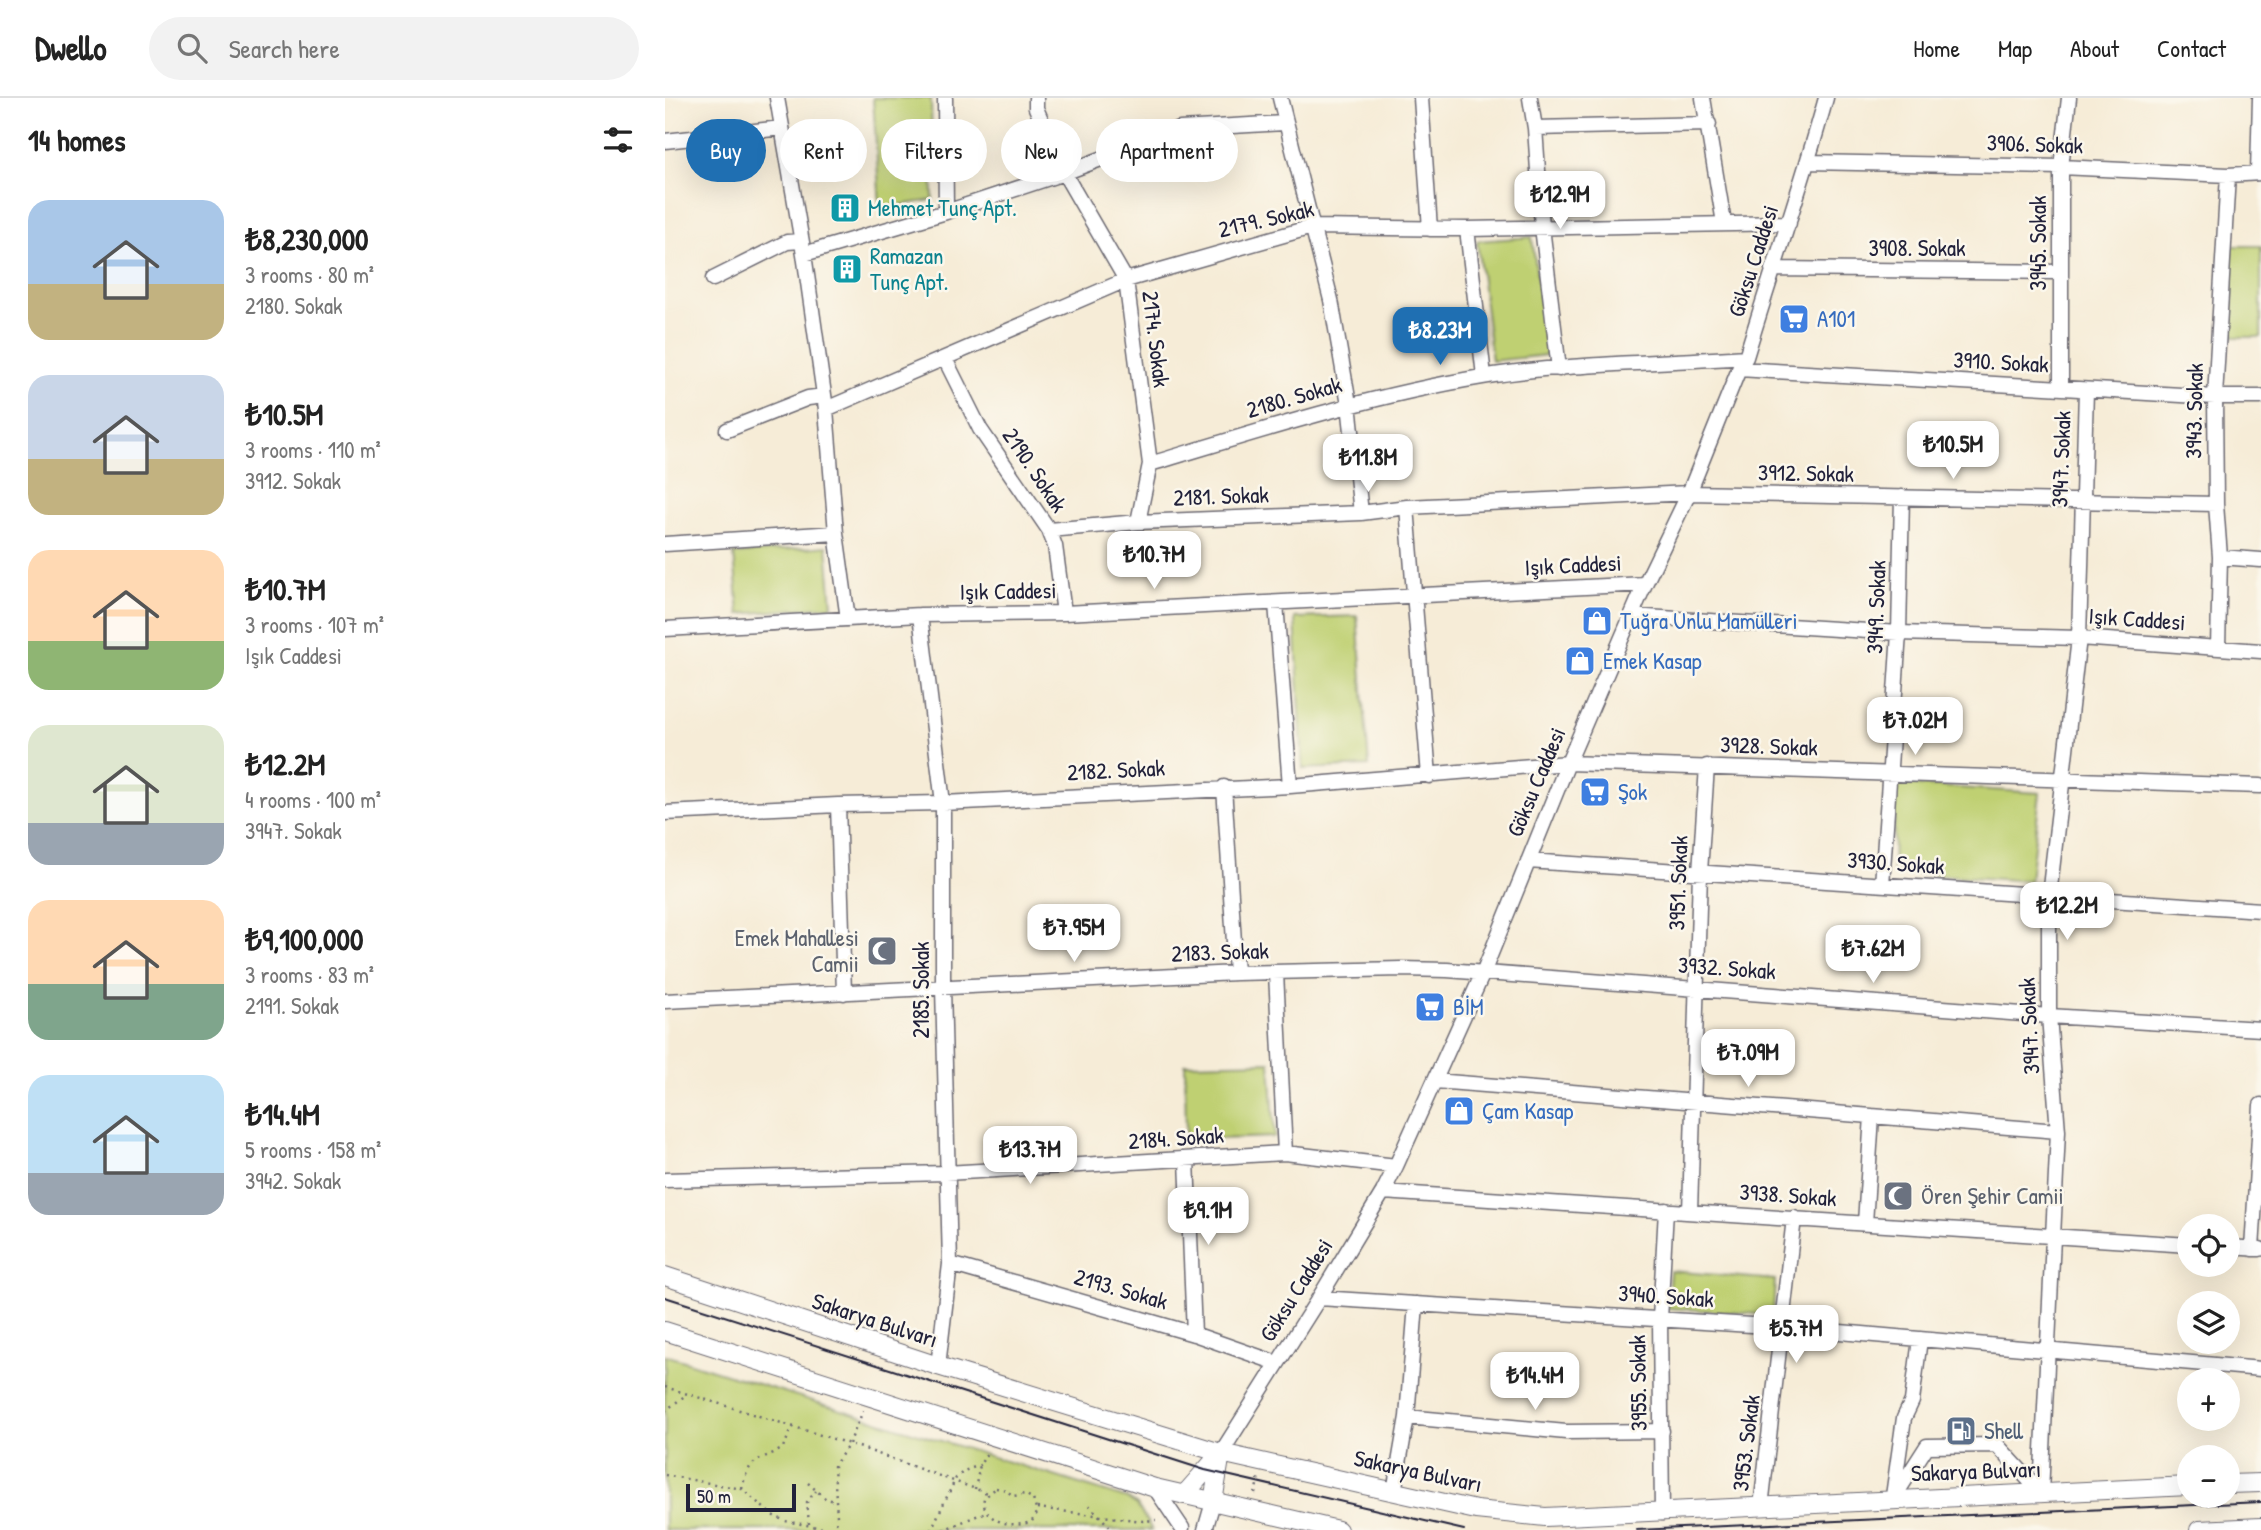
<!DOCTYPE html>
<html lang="en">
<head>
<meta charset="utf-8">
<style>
	body { margin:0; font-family:"Patrick Hand",sans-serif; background:#f2f2f2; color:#222; height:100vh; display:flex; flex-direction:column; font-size:26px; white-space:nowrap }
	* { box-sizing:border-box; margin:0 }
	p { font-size:23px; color:#767676 }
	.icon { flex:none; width:38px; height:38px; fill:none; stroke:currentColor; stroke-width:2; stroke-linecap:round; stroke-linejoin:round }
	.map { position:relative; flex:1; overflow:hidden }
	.sheet { display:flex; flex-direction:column; background:#fff; width:665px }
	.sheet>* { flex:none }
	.top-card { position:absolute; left:21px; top:21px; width:665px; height:63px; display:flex; gap:14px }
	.fabs { position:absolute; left:1512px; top:1116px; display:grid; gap:14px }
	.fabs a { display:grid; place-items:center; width:63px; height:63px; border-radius:50%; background:#fff; box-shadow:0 7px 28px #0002; font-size:35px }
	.scale { position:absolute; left:21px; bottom:18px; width:110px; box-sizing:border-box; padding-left:7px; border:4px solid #22223b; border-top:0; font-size:19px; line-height:24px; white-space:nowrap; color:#22223b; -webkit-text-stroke:5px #fbf7ec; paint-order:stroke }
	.price { position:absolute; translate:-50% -60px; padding:0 16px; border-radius:14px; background:#fff; color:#222; font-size:23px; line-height:46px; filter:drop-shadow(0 2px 4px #0008) }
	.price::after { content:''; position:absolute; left:50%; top:42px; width:21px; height:16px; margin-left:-10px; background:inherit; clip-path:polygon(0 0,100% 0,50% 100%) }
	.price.on { background:#1f6fb2; color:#fff }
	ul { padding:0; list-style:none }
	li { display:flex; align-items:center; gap:21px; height:175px; padding:0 28px }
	li span { display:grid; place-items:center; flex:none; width:196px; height:140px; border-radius:21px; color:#555 }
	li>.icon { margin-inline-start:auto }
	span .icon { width:84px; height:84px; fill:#fffc; stroke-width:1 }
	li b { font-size:30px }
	h2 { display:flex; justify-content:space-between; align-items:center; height:84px; padding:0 28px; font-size:30px }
	.pill { padding:0 24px; border-radius:32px; background:#fff; box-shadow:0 7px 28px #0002; font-size:24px; line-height:63px }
	.pill.on { background:#1f6fb2; color:#fff }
	header { display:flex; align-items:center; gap:42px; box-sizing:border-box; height:98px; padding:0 35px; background:#fff; border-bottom:2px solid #e0e0e0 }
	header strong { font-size:33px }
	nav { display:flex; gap:38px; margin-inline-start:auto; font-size:24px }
	.search { width:490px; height:63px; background:#f2f2f2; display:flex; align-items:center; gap:18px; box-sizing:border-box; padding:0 24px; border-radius:38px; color:#767676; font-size:26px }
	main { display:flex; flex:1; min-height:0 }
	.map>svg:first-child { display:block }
</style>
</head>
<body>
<header>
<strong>Dwello</strong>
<div class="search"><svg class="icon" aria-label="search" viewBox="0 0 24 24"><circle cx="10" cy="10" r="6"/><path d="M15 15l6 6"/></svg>Search here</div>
<nav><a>Home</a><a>Map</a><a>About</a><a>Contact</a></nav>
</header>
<main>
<section class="sheet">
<h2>14 homes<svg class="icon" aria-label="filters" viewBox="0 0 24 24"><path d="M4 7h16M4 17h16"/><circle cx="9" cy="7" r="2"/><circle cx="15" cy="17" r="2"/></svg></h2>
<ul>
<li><span style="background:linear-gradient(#a9c7e8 60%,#c2b280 0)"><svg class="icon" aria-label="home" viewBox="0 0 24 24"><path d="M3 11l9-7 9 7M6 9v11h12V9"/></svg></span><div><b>₺8,230,000</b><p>3 rooms · 80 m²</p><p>2180. Sokak</p></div></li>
<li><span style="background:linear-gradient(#c9d6e8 60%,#c2b280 0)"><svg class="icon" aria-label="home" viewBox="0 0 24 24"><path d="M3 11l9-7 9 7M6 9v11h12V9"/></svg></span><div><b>₺10.5M</b><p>3 rooms · 110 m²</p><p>3912. Sokak</p></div></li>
<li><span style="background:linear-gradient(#ffd9b3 65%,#8fb573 0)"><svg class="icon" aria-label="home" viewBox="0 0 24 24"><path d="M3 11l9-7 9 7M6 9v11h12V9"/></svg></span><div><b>₺10.7M</b><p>3 rooms · 107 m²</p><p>Işık Caddesi</p></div></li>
<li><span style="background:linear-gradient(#dfe7d0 70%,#9aa5b1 0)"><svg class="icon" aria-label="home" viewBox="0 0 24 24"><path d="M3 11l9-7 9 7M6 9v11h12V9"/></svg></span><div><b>₺12.2M</b><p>4 rooms · 100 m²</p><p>3947. Sokak</p></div></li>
<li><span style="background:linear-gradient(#ffd9b3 60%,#7fa58c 0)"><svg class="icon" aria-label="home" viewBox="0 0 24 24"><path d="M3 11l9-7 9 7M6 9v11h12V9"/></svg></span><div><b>₺9,100,000</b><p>3 rooms · 83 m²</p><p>2191. Sokak</p></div></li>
<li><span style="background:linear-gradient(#bfe0f5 70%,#9aa5b1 0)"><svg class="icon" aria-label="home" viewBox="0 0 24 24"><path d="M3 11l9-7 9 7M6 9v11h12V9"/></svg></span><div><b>₺14.4M</b><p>5 rooms · 158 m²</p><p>3942. Sokak</p></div></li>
</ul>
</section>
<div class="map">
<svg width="1596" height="1432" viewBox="0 0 1596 1432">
	<rect width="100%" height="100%" fill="#fbf7ec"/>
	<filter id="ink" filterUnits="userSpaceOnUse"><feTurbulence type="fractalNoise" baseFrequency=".0143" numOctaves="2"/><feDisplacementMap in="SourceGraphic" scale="14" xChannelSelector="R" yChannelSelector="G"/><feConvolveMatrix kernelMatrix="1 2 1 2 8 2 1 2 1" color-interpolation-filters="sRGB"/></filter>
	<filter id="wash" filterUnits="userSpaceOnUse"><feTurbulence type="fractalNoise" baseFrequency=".00686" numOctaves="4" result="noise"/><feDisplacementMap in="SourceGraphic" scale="28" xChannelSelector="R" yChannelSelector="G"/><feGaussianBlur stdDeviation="1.57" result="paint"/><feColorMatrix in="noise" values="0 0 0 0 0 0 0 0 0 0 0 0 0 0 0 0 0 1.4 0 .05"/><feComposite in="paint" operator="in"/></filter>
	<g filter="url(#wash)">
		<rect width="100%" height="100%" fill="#f6ecd7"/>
		<path fill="#bfd072" stroke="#707956" stroke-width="2" d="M208,0H266L268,102L215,110Z
			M867,139L882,257L827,263L812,143Z
			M1566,148H1596V239H1568Z
			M162,448L167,508L74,516L69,456Z
			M692,518L704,668L638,671L630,520Z
			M1230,686L1375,695L1365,783L1228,774Z
			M605,964L610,1039L521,1042L520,966Z
			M1005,1173L1110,1182L1108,1217L1002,1210Z
			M0,1257L463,1401L472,1407L487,1432H0Z"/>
	</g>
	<g filter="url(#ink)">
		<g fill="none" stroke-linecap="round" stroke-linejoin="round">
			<g stroke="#6c6972" stroke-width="17">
				<path id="minor" d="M112,0L139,156L161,311L171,435L183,521
					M280,0L281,114
					M371,0V10L399,75L461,182L485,366L473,424
					M615,0L666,202L684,306L696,415
					M756,0L765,131
					M865,0L870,30L877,129L894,271
					M1038,0L1059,125
					M870,30L1044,26
					M0,43L117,30
					M1143,64L1396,69L1563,77L1596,75
					M1593,75L1595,0
					M802,131L819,278
					M139,156L281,114L399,75L515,31L620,25
					M1107,171L1395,174
					M48,181L122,144L136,143
					M280,261L315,331L384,432L390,448L399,515
					M1074,271L1550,299H1596
					M1396,290V69L1404,0
					M161,311L461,182L647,129L802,131L1124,125
					M62,332L143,300L159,298
					M485,366C595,333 703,298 817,279C903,265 995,265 1081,259
					M742,409L764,678
					M384,432L473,424L696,415L742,409L1024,395L1551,406
					M0,446L171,435
					M1555,459L1596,462
					M611,505L625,688
					M255,517L278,705V889L285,1166L273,1268
					M966,518L1234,535L1414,540L1596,553
					M0,531L255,517L399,515L980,486
					M1553,550L1555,459L1551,406L1550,299L1563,77
					M559,689L571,875
					M173,707L179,895
					M0,715L173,707L278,705L625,688L903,665L1596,688
					M863,763L1596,812
					M1217,787L1234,535L1237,399
					M611,875L620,1055
					M0,903L571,875L736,871L782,872L1384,918L1596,931
					M770,983L1393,1033
					M522,1062L529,1236
					M0,1082L281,1075L620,1055L731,1068
					M718,1094L1524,1147
					M1025,1114L1035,774L1042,668
					M1200,1125L1207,1018
					M1563,1149L1595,1151
					M1587,1151L1596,1007
					M285,1166L529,1236L612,1265
					M654,1200L1118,1229L1596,1271
					M742,1319L901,1334L997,1333
					M556,1355L654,1200L718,1094L731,1068L818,875L903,665L980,486L1024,395L1074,271L1081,259C1107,173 1137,87 1161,0
					M490,1390L517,1430
					M729,1394L742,1319L751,1206
					M1376,1395L1393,1033L1384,918V798L1414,540L1421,292
					M1228,1398L1239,1320L1247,1303L1255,1241
					M1228,1401L1262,1348L1332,1347L1376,1395
					M1096,1409L1129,1120
					M997,1415L995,1221L1001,1112
					M540,1432L548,1404"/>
			</g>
			<g stroke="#6c6972" stroke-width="20">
				<path id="major" d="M0,1178L273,1268L556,1355L811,1412L880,1419L1524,1388
					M0,1233L490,1390L673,1432
					M1563,1386L1596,1385
					M519,1397L556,1355
					M548,1404L556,1355
					M1534,1432L1596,1429"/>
			</g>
			<path stroke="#6c6972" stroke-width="2.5" stroke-dasharray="2 5" stroke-linecap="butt" d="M0,1289L191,1348L322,1395
				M0,1313L22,1296
				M0,1377L77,1391L107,1417L120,1423L168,1432
				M143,1385L161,1401L171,1403
				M331,1390L341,1392L348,1398L360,1396L368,1401L372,1415L367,1423C350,1432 315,1423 319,1400Z
				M77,1391C84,1360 91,1364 117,1351L129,1328
				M310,1391L315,1367L323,1353
				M590,1396L594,1378
				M424,1407L448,1432
				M372,1410L478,1423L491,1422
				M144,1426L142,1404L151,1393
				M170,1432L172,1419L169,1368L184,1346L198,1313
				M266,1432L291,1380L299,1373L315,1367
				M278,1432L321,1414"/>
			<use href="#minor" stroke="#fff" stroke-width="14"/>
			<use href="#major" stroke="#fff" stroke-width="18"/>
			<path stroke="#22223b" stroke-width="2" d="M0,1199L540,1372L799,1432
				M972,1432L1596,1404"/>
		</g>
	</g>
	<defs>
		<g id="building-square" transform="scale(1.575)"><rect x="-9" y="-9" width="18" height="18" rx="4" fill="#0f9aa8" stroke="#fbf7ec"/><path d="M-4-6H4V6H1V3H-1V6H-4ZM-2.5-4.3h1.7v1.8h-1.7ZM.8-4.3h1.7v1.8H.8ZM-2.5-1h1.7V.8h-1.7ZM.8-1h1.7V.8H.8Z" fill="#fff"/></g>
		<g id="supermarket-square" transform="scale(1.575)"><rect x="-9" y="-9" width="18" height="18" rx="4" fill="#3f7fe0" stroke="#fbf7ec"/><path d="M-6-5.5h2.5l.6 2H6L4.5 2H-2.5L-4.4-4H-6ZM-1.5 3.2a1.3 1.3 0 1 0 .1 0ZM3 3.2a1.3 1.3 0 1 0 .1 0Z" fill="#fff"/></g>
		<g id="shop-square" transform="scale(1.575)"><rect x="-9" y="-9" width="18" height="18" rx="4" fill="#3f7fe0" stroke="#fbf7ec"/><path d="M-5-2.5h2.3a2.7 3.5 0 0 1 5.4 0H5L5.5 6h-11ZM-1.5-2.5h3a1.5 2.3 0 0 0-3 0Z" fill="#fff"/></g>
		<g id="mosque-square" transform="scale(1.575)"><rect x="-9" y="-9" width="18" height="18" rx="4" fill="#6b7280" stroke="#fbf7ec"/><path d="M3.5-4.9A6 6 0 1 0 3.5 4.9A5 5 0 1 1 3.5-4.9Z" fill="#fff"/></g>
		<g id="fuel-square" transform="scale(1.575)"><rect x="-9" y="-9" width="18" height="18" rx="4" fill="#5c6f8a" stroke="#fbf7ec"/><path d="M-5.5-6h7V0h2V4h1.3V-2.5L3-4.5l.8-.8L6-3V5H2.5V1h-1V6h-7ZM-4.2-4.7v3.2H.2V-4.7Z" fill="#fff"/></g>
	</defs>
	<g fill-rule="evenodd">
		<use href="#building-square" x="180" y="110"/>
		<use href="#building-square" x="182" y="171"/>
		<use href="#supermarket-square" x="1129" y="221"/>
		<use href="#shop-square" x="932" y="523"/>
		<use href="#shop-square" x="915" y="563"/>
		<use href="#supermarket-square" x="930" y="694"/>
		<use href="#mosque-square" x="217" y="853"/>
		<use href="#supermarket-square" x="765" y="909"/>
		<use href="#shop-square" x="794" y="1013"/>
		<use href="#mosque-square" x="1233" y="1098"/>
		<use href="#fuel-square" x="1296" y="1333"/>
	</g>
	<g text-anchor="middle" stroke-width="5" stroke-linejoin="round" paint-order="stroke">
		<g font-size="23" fill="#22223b" stroke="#fbf7ec">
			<text transform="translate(1370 46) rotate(2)" y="8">3906. Sokak</text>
			<text transform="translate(601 121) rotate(-13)" y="8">2179. Sokak</text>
			<text transform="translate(1373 145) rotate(-90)" y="8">3945. Sokak</text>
			<text x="1252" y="158">3908. Sokak</text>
			<text transform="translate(1088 163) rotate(-72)" y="8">Göksu Caddesi</text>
			<text transform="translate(491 241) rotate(83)" y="8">2174. Sokak</text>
			<text transform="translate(1336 264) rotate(3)" y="8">3910. Sokak</text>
			<text transform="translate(629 299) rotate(-16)" y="8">2180. Sokak</text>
			<text transform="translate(1529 313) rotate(-89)" y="8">3943. Sokak</text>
			<text transform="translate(1396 361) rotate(-88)" y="8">3947. Sokak</text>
			<text transform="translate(370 372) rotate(56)" y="8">2190. Sokak</text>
			<text transform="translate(1141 375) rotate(1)" y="8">3912. Sokak</text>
			<text transform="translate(556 398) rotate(-2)" y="8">2181. Sokak</text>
			<text transform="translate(908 467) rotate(-3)" y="8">Işık Caddesi</text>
			<text transform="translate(343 493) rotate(-1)" y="8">Işık Caddesi</text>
			<text transform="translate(1211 509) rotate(-88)" y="8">3949. Sokak</text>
			<text transform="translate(1472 521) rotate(4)" y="8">Işık Caddesi</text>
			<text transform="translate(1104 648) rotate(2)" y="8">3928. Sokak</text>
			<text transform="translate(451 672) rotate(-3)" y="8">2182. Sokak</text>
			<text transform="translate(871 684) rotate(-67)" y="8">Göksu Caddesi</text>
			<text transform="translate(1231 765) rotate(4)" y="8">3930. Sokak</text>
			<text transform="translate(1013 785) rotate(-88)" y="8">3951. Sokak</text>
			<text transform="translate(555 854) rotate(-2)" y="8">2183. Sokak</text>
			<text transform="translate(1062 870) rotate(4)" y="8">3932. Sokak</text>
			<text transform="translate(256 892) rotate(-90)" y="8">2185. Sokak</text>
			<text transform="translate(1364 928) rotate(-93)" y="8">3947. Sokak</text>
			<text transform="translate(511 1040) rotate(-4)" y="8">2184. Sokak</text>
			<text transform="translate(1123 1097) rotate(4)" y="8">3938. Sokak</text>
			<text transform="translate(456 1191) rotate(16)" y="8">2193. Sokak</text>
			<text transform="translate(631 1192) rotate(-58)" y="8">Göksu Caddesi</text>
			<text transform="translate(1001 1198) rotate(4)" y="8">3940. Sokak</text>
			<text transform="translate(210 1222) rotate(18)" y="8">Sakarya Bulvarı</text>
			<text transform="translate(973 1285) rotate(-91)" y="8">3955. Sokak</text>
			<text transform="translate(1081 1345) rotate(-83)" y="8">3953. Sokak</text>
			<text transform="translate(753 1373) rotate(12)" y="8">Sakarya Bulvarı</text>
			<text transform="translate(1311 1373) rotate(-2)" y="8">Sakarya Bulvarı</text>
		</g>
		<g font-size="23" fill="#0d838f" stroke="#fbf7ec" text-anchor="start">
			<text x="203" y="118">Mehmet Tunç Apt.</text>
			<text x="205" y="166">Ramazan<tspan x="205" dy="26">Tunç Apt.</tspan></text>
		</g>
		<g font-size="23" fill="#366cbe" stroke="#fbf7ec" text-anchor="start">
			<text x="1152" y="229">A101</text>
			<text x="955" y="531">Tuğra Unlu Mamülleri</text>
			<text x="938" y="571">Emek Kasap</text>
			<text x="953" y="702">Şok</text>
			<text x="788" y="917">BİM</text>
			<text x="817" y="1021">Çam Kasap</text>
		</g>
		<g font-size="23" fill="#5b616d" stroke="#fbf7ec" text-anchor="end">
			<text x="194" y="848">Emek Mahallesi<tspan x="194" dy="26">Camii</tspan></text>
			<text x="1256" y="1106" text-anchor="start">Ören Şehir Camii</text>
		</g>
		<g font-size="23" fill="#4e5e75" stroke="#fbf7ec" text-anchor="start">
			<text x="1319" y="1341">Shell</text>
		</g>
	</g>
</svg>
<div class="fabs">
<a><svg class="icon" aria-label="locate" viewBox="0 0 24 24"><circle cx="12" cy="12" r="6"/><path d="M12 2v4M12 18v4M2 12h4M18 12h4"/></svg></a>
<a><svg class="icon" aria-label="layers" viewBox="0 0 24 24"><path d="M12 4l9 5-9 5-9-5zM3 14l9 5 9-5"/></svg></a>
<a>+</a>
<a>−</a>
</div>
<div class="scale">50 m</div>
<b class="price" style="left:895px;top:133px">₺12.9M</b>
<b class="price on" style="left:775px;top:269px">₺8.23M</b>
<b class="price" style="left:1288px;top:383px">₺10.5M</b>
<b class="price" style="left:703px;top:396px">₺11.8M</b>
<b class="price" style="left:489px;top:493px">₺10.7M</b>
<b class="price" style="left:1250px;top:659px">₺7.02M</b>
<b class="price" style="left:1402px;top:844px">₺12.2M</b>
<b class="price" style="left:409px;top:866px">₺7.95M</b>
<b class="price" style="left:1208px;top:887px">₺7.62M</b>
<b class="price" style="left:1083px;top:991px">₺7.09M</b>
<b class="price" style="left:365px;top:1088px">₺13.7M</b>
<b class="price" style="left:543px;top:1149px">₺9.1M</b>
<b class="price" style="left:1131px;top:1267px">₺5.7M</b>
<b class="price" style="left:870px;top:1314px">₺14.4M</b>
<div class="top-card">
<a class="pill on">Buy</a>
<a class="pill">Rent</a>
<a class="pill">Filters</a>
<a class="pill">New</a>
<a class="pill">Apartment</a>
</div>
</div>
</main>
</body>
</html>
